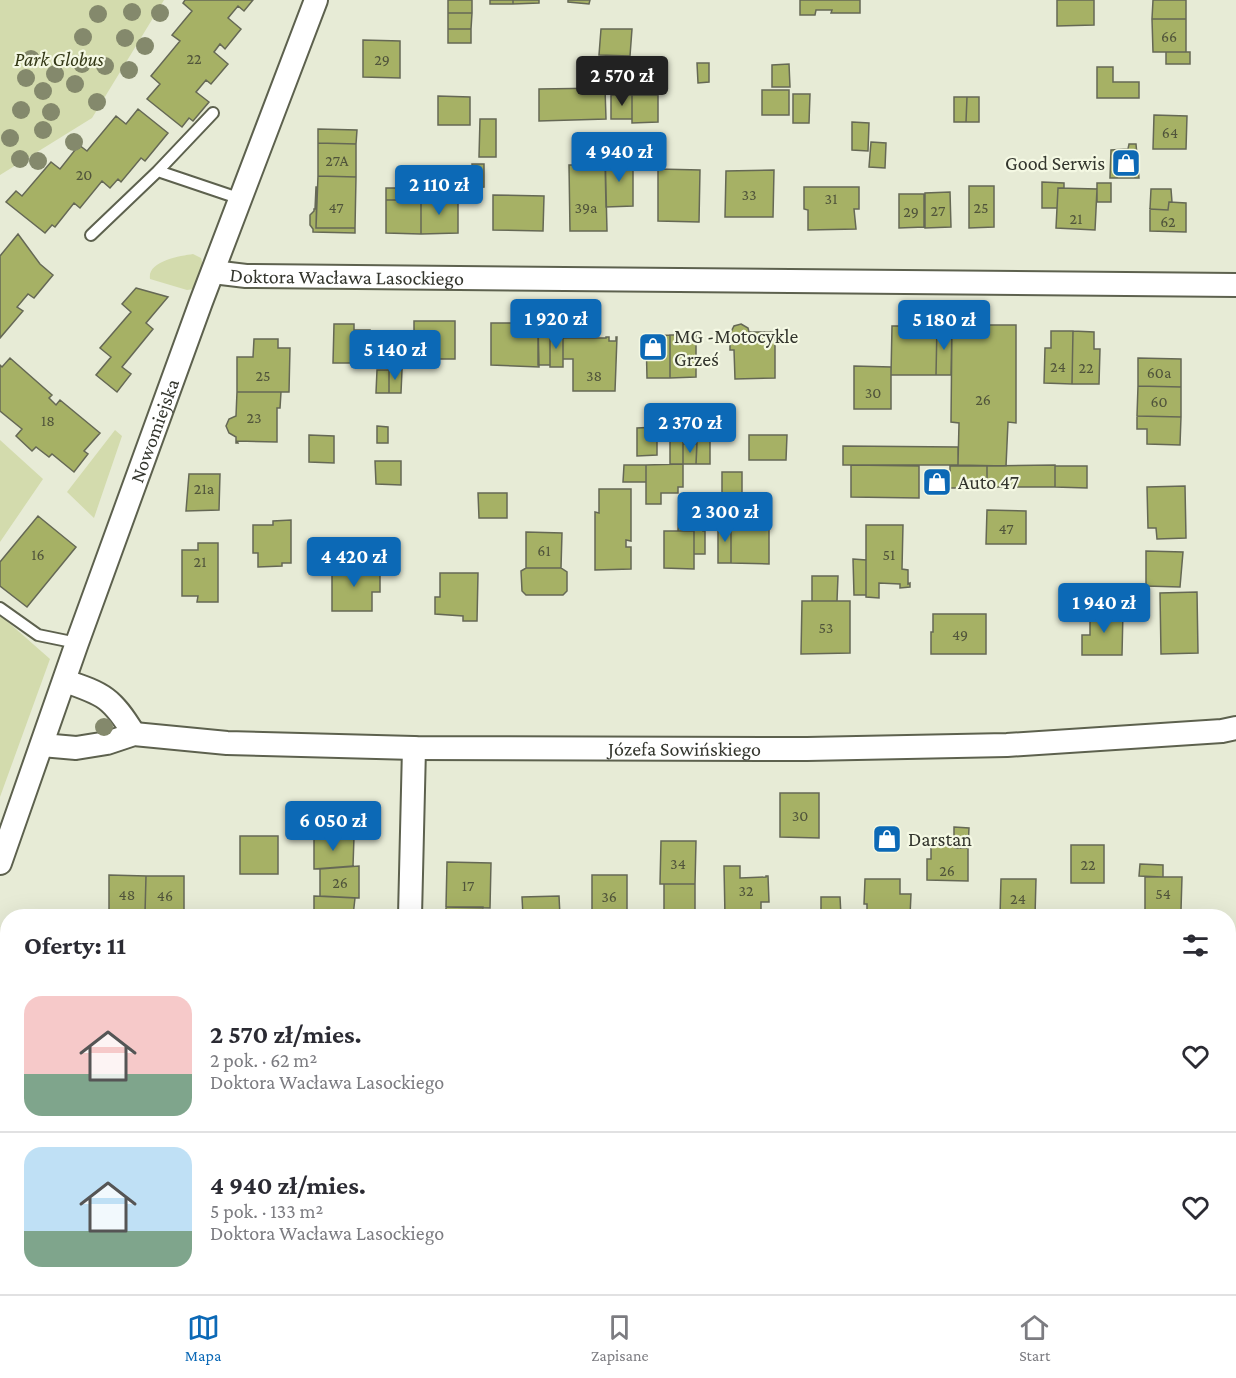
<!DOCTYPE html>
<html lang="pl">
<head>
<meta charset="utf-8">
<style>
	body { margin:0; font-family:"Crimson Pro",serif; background:#f2f2f3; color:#2b2b33; height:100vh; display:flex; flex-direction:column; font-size:22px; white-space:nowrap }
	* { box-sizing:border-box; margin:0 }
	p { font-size:20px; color:#7c7c81 }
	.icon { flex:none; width:33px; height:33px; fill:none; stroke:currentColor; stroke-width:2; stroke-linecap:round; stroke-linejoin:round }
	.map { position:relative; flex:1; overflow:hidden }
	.details { position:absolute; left:0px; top:909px; width:1236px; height:386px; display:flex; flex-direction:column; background:#fff; border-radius:24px 24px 0 0; box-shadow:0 6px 24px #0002 }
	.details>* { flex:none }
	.price { position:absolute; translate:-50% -51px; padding:0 14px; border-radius:6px; background:#0c69b6; color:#fff; font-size:20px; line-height:39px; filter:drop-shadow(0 2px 3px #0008) }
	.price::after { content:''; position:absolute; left:50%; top:36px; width:18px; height:14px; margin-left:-9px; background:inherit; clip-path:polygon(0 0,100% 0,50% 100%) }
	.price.on { background:#222; color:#fff }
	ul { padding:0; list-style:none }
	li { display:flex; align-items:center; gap:18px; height:150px; padding:0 24px }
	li+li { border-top:2px solid #e1e1e2 }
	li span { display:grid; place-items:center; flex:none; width:168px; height:120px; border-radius:18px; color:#555 }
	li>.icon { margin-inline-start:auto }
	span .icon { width:72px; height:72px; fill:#fffc; stroke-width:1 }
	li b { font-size:26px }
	h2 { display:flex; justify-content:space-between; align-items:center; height:72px; padding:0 24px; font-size:26px }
	.tab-bar { display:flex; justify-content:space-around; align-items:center; height:84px; border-top:2px solid #e1e1e2; background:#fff; font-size:16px; color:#7c7c81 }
	.tab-bar a { display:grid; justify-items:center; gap:3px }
	.tab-bar .on { color:#0c69b6 }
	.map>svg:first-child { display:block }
</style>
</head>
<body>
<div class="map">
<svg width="1236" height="1294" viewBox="0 0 1236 1294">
	<rect width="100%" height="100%" fill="#e7ebd6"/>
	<path fill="#d3dbad" d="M0,0H164L92,118L0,175Z
		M193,254L201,258L203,265L194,289L187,290L150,279C147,261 180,256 193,254Z
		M115,430L122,436L94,518L67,492Z
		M0,440L43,479L0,542Z
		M0,615L50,659L0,797Z"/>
	<path fill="#a6b165" stroke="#656855" stroke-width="1.5" d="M185,0H253L244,11L238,6L228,18L241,29L225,49L220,44L214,52L228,64L211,84L206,80L196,92L209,102L193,121L189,118L182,127L147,99L160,84L151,76L180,41L172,35L192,11L183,3Z
		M448,0H472V13H448Z
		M490,0H513V4H490Z
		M513,0H539V3L513,4Z
		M568,0H590L589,4L568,2Z
		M800,0H860V13H831L832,10H816L815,15H800Z
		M1057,0H1094V25L1057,26Z
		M1153,0H1186V19H1152Z
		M448,13H472L471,29H448Z
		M1152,19H1186V52H1153Z
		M448,29H471V43H448Z
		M601,29H632L630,56L599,55Z
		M363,40L400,41V78L363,77Z
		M1166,52H1190V64H1166Z
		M697,63H709V82L698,83Z
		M789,64L790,87H772V65Z
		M1097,67H1113V82H1139V98H1097Z
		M605,88L606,119L539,121V89Z
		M762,90H789V115H762Z
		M793,94H810L809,123H793Z
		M611,95H632V119H611Z
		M632,95H658V122L632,123Z
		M438,96L470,97V125H438Z
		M954,97H967L966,122H954Z
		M967,97H979V122H966Z
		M138,109L168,133L145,161L141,158L121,182L118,179L110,188L102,181L80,208L74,203L55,227L52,225L45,233L6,202L16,191L22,196L51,162L60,169L79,145L87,151L116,116L126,124Z
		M1154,115L1187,116L1186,149H1153Z
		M480,119H496V157H479Z
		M852,122L869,123L868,151L852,150Z
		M318,129L357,130L356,144L318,143Z
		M871,142L886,143L885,168L869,167Z
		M318,143L356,144V177L318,176Z
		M1129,144H1136L1139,178H1110L1111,150L1128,149Z
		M605,149L607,231H570L569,165H580V150Z
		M633,159V206L606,207L605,160Z
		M472,164H484V187L473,188Z
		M658,169L700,170L699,222L658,221Z
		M774,170L773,217H725L726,171Z
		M318,176L356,177L355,228H316Z
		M1042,182L1064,183V188H1058L1057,208H1042Z
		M1097,183H1111V202H1097Z
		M969,186H994V227L969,228Z
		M316,187H317L316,228H355V233L313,232V229L310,225V215L314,211V209H315Z
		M804,187H859V209H854L856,229L808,230V210L804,209Z
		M386,188H420V200H386Z
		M1058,188L1097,189L1095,230L1056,228Z
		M1151,189H1171L1172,202H1169L1168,210L1150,209Z
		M950,192L951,227L925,228V193Z
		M899,194H924V227L899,228Z
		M493,195L544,196L543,231L493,230Z
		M421,199H458V233L421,234Z
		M386,200H421V234L386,233Z
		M1169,202L1186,203V232L1150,231V209L1168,210Z
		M18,234L40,264L53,275L34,298L28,294L17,307L23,311L0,338V256Z
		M136,288L168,297L146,323L153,329L122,367L131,374L117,392L96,375L111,357L100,348L131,312L122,304Z
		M414,321H455V359H414Z
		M491,323H538L539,367L491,365Z
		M538,323H550V365H538Z
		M334,324H354V330H370L369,363H333Z
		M741,324L748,328L749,332H775V378L735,379L734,350H730V334L734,326Z
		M952,325H1016V423L1008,422L1006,466L958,465L959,423L951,422Z
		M892,326H937L936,375H891Z
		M937,326L952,327L951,375H936Z
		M1051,331H1073L1072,384L1044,383L1045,348H1051Z
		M1073,331L1094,332V349H1100L1099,384H1072Z
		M550,333L563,334V367H550Z
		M670,335V378H647L646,336Z
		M670,335H696V377L670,378Z
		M606,337H609V341H616V337H617L615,391H573V359H563V338H606Z
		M254,339H278V348H290L289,392H237V357H253Z
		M390,345L402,346V370H389Z
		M10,358L52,395L49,398L56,405L60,400L100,433L84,451L88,454L74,472L52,454L49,457L36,447L32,451L16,436L22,429L0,411V365L2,367Z
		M1138,358L1181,359V387L1138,386Z
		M854,366L891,367V409H854Z
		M377,370H389V393H376Z
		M389,370H402L401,393H389Z
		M1138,386L1181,387V417L1137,416Z
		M237,392H281L280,408H277V442L237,441L238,443H236V437L229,433L226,426L229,419L236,416Z
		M1137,416L1181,417L1180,445L1147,444V429H1137Z
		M377,426L388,427V443H377Z
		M657,427V455L637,456V428Z
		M309,435L334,436V463L309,462Z
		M749,435H787L786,460H749Z
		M670,438H683V464H670Z
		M697,439H710V464H696Z
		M683,444H697L696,464H683Z
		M843,446L958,447V465H843Z
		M375,461H401V485L376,484Z
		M683,464V487H678V493H661V504H646V465Z
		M624,465H646V482H623Z
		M851,465L919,466V498L851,497Z
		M1055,465V487H987V466Z
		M950,466H987V488H950Z
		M1055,466H1087V488L1055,487Z
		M722,472H742V496H722Z
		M189,474H220L219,510L186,511Z
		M1185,486L1186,538L1157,539L1156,528H1148L1147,487Z
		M599,489H631V541L626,540V547H631V569L595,570V512L599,513Z
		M478,493H507V518H479Z
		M679,506H702L703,531H705V554H694V531H678Z
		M987,510L1026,511V544H986Z
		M38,516L76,547L27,607L0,586V562Z
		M291,520V563H282V566L258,567V553H253V525H273V521Z
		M718,523H731V563H718Z
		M866,525H903L902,569L908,570V584L910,583V587L900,588V584L879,583V598L866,597Z
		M731,527L769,528V564L731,563Z
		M664,531H694V569L664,568Z
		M526,532L562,533L561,568H526Z
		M198,543H218V602H197L198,596H182V550H198Z
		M1146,551L1183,552L1180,587L1146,586Z
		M853,559L866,560V595H854Z
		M332,567H370V569H380V592H372V611H332Z
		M526,568H561L567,572V591L563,595H526L522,591L521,571Z
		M440,573H478L477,621H463V616L435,614V597H440Z
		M812,576H838L837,601H812Z
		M1197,592L1198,653L1161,654L1160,593Z
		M802,601H850V653L801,654Z
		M1090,611H1123L1122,655H1082V635H1090Z
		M933,614H986V654H931V632H933Z
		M780,793H819V838L780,837Z
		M954,827L969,828L968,848H955V842H954Z
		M240,836H278V874H240Z
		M314,837H354L353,866L314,869Z
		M661,841H696L695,884H660Z
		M931,842H955V848H968V881L927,880V859H931Z
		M1071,845H1104V883H1071Z
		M447,862L491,863L490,908L446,907Z
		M1140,864L1163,865V877L1139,876Z
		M359,866V898L320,896V869Z
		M724,866H740V878L766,877V876H768L769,902H761V916H725Z
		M109,875L146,876L145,913L109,912Z
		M592,875H627V916H592Z
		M146,876H184V913H145Z
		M1145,877H1182L1181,910H1145Z
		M865,879H900V894H911L910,916H867V904H864Z
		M1001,879H1036L1035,916H1000Z
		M664,884H695V916H664Z
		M314,896L355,898L353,916H314Z
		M559,896L560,916H523L522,897Z
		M821,897H840L841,916H821Z
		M446,907H483V916H446Z
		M1145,910H1181V916H1145Z
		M965,912H983V916H965Z
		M8,1047V1093L0,1090V1065Z
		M0,1115L7,1117L0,1132Z
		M98,1287H115L121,1290L119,1294H95Z
		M215,1287H242L254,1294H211Z
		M243,1287H265L262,1294H255Z
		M440,1287H449L462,1294H436Z
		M477,1287H492V1294H477Z
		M492,1287H505L508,1294H492Z
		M580,1287H605L604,1294H580Z
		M1094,1287H1113V1291H1095Z
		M1113,1287H1141V1291H1113Z
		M877,1289V1294H851V1290Z
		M1088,1291H1113V1294H1088Z
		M1113,1291H1141V1294H1113Z"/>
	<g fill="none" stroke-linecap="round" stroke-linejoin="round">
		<g stroke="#5d614e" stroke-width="14">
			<path id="lane" d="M158,171L213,113
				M91,235L158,171L241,199
				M0,608L38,635L77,643"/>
		</g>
		<g stroke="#5d614e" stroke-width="26">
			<g id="street">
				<path id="s1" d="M213,272L246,276L1236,285"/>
				<path d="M65,681C104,694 112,698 134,734"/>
				<path id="s2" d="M42,745L76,748L107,743L134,734L227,743L414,748L807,749L1007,745L1222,731L1236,728"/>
				<path id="s3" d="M0,863L77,643L201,302L316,0"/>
				<path d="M410,916L414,748"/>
				<path d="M1228,1174H1236"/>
				<path d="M314,1294L318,1287"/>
				<path d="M694,1294V1287"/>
			</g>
		</g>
		<use href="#lane" stroke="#fff" stroke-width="10"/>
		<use href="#street" stroke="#fff" stroke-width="22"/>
	</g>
	<g fill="#84896c">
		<circle cx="132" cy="12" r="9"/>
		<circle cx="160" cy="13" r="9"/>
		<circle cx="98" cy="14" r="9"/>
		<circle cx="83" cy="37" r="9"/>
		<circle cx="125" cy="38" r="9"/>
		<circle cx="145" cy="46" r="9"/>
		<circle cx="31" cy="59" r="9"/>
		<circle cx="82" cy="64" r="9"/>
		<circle cx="105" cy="66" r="9"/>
		<circle cx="129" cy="70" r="9"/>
		<circle cx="55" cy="74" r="9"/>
		<circle cx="26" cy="78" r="9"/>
		<circle cx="75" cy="84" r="9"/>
		<circle cx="43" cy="91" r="9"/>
		<circle cx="97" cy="102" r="9"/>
		<circle cx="21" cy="110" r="9"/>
		<circle cx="51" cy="112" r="9"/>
		<circle cx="43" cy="130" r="9"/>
		<circle cx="10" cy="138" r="9"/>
		<circle cx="74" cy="142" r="9"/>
		<circle cx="20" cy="159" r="9"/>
		<circle cx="38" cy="161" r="9"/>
		<circle cx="104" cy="727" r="9"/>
	</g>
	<defs>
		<g id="shop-square" transform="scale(1.5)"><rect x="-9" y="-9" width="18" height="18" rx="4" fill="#0c69b6" stroke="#f4f8e3"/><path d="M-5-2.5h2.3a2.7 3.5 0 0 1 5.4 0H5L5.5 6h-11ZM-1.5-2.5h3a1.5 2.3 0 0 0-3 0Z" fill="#fff"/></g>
	</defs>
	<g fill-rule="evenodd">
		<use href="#shop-square" x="1126" y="163"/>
		<use href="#shop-square" x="653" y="347"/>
		<use href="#shop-square" x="937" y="482"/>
		<use href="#shop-square" x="887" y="839"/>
	</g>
	<g text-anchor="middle" stroke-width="4.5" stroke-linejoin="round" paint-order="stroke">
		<g font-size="16" fill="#50543b">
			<text x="1169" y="42">66</text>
			<text x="194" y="64">22</text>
			<text x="382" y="65">29</text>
			<text x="1170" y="138">64</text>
			<text x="337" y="166">27A</text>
			<text x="84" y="180">20</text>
			<text x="749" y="200">33</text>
			<text x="831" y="204">31</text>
			<text x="336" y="213">47</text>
			<text x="586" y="213">39a</text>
			<text x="981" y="213">25</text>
			<text x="938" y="216">27</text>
			<text x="911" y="217">29</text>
			<text x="1076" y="224">21</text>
			<text x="1168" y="227">62</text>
			<text x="1058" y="372">24</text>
			<text x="1086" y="373">22</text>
			<text x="1159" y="378">60a</text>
			<text x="263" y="381">25</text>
			<text x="594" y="381">38</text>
			<text x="873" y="398">30</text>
			<text x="983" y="405">26</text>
			<text x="1159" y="407">60</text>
			<text x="254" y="423">23</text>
			<text x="48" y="426">18</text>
			<text x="204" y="494">21a</text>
			<text x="1006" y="534">47</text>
			<text x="544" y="556">61</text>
			<text x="38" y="560">16</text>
			<text x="889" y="560">51</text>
			<text x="200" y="567">21</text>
			<text x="826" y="633">53</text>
			<text x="960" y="640">49</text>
			<text x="800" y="821">30</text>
			<text x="678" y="869">34</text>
			<text x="1088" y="870">22</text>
			<text x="947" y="876">26</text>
			<text x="340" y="888">26</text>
			<text x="468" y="891">17</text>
			<text x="746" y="896">32</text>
			<text x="1163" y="899">54</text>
			<text x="127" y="900">48</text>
			<text x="165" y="901">46</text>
			<text x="609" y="902">36</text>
			<text x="1018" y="904">24</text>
		</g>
		<g font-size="20" font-style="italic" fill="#333816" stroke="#f4f8e3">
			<text x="59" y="66">Park Globus</text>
		</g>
		<g font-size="20" fill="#33352d" stroke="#f4f8e3" text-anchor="start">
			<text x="1105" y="170" text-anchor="end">Good Serwis</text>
			<text x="674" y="343">MG -Motocykle<tspan x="674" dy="23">Grześ</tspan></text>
			<text x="958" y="489">Auto 47</text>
			<text x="908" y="846">Darstan</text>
		</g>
		<g font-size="20" fill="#33352d" stroke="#f4f8e3">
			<text dy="7" stroke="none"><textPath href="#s1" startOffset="134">Doktora Wacława Lasockiego</textPath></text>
			<text dy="7" stroke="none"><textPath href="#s3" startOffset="459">Nowomiejska</textPath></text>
			<text dy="7" stroke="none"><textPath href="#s2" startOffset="645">Józefa Sowińskiego</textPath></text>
		</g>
	</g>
</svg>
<b class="price on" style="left:622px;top:107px">2 570 zł</b>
<b class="price" style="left:619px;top:183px">4 940 zł</b>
<b class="price" style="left:439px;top:216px">2 110 zł</b>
<b class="price" style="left:556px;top:350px">1 920 zł</b>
<b class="price" style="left:944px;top:351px">5 180 zł</b>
<b class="price" style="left:395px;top:381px">5 140 zł</b>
<b class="price" style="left:690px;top:454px">2 370 zł</b>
<b class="price" style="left:725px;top:543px">2 300 zł</b>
<b class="price" style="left:354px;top:588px">4 420 zł</b>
<b class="price" style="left:1104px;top:634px">1 940 zł</b>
<b class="price" style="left:333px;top:852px">6 050 zł</b>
<section class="details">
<h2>Oferty: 11<svg class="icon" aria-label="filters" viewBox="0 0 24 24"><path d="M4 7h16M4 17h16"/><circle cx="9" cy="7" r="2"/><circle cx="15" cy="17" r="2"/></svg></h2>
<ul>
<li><span style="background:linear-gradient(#f6c9c9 65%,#7fa58c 0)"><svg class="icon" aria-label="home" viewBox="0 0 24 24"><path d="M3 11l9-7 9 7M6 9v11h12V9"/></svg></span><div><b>2 570 zł/mies.</b><p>2 pok. · 62 m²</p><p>Doktora Wacława Lasockiego</p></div><svg class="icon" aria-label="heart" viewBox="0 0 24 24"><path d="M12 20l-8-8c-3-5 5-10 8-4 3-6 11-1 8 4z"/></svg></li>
<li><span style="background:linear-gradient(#bfe0f5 70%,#7fa58c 0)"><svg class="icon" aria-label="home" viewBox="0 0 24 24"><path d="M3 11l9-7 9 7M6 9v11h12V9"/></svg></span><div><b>4 940 zł/mies.</b><p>5 pok. · 133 m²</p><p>Doktora Wacława Lasockiego</p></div><svg class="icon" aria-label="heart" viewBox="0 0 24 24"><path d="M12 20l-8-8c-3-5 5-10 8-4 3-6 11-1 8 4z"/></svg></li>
</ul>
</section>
</div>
<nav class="tab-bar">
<a class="on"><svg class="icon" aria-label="map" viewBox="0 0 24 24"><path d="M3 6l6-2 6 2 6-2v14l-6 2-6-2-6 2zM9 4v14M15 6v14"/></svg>Mapa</a>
<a><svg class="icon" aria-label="saved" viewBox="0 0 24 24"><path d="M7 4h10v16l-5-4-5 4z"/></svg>Zapisane</a>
<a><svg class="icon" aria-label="home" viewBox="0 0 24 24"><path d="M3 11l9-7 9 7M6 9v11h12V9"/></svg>Start</a>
</nav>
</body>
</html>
